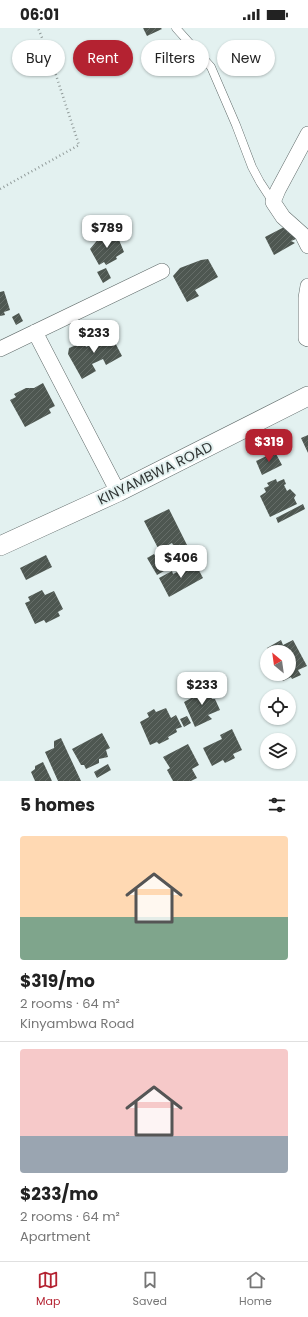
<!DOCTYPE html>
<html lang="en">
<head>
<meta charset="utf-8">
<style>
	body { margin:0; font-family:Poppins,sans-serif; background:#f6f6f6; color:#222; height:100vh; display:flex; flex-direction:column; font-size:15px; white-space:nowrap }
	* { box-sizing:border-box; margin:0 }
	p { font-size:13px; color:#767676 }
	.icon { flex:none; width:22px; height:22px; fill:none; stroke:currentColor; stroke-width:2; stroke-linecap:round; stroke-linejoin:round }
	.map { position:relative; height:753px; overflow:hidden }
	.drawer { display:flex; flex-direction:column; background:#fff; flex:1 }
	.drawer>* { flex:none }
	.top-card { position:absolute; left:12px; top:12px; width:284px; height:36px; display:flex; gap:8px }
	.needle { width:26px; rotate:331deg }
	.controls { position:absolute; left:260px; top:617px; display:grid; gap:8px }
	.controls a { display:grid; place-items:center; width:36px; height:36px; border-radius:50%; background:#fff; box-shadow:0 1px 3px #0004; font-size:20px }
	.price { position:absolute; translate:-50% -34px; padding:0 9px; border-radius:8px; background:#fff; color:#222; font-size:13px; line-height:26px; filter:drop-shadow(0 1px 2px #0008) }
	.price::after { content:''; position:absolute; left:50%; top:24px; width:12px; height:9px; margin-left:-6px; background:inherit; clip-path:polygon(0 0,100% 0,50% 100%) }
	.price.active { background:#b42231; color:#fff }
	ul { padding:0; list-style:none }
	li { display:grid; align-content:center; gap:8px; height:212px; padding:0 20px }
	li+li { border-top:1px solid #e0e0e0 }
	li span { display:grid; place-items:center; height:124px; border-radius:4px; color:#555 }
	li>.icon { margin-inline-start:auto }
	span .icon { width:72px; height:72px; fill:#fffc; stroke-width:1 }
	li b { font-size:17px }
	h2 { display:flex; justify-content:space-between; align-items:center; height:48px; padding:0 20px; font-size:17px }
	.tag { padding:0 14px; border-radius:18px; background:#fff; box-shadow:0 1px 3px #0004; font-size:14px; line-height:36px }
	.tag.active { background:#b42231; color:#fff }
	.status { display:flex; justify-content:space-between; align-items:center; height:28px; padding:0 20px; background:#fff; direction:ltr }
	.status svg { height:11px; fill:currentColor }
	.dock { display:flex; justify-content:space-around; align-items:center; height:56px; border-top:1px solid #e0e0e0; background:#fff; font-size:11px; color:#767676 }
	.dock a { display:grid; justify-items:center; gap:2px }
	.dock .active { color:#b42231 }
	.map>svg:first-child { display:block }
</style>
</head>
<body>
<div class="status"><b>06:01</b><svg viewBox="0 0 49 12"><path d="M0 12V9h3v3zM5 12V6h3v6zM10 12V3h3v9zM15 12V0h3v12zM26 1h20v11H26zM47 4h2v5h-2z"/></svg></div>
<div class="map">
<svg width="308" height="753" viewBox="0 0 308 753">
	<defs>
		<pattern id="building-hatch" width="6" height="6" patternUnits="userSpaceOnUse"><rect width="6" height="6" fill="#4e5751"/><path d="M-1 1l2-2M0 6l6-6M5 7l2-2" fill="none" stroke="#656d68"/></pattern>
	</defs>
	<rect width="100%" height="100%" fill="#e3f1f0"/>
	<path fill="url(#building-hatch)" d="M143,0H161L162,1L147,8Z
		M288,197L296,211L291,213L295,215L274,227L265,209Z
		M117,207L124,224L116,229L117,231L106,237L104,234L99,237L90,221L100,209Z
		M208,231L218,249L195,262L199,268L187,274L173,248L180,240L201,232Z
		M106,240L111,250L103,255L97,244Z
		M4,263L10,282L4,284L5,287L0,288V264Z
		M19,285L23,293L16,297L12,289Z
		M106,303L110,305L122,328L106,337L103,331L92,336L96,343L82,351L68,326L69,320L84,314L86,319L96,314L93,308Z
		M43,355L55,378L49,381L51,385L25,399L10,372L16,369L14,366L26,360H34Z
		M308,407V425L301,410Z
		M275,424L282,437L262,447L256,433Z
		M276,451L277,454L284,451L286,456L284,457L287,463L290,461L296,467L294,470L297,476L270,489L260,468L266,464L264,460L269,458L267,455Z
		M303,476L305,481L278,495L276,490Z
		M169,481L189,521L178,526L172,515L159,522L144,493Z
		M154,526L164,543L157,547L147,530Z
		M46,527L52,539L26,552L20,540Z
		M194,533L203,550L169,569L159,550L172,543L173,546L183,541L182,539Z
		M42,562L45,567L54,563L63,581L58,584L60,588L46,595L44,592L35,596L25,575L30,573L28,569Z
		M281,612L283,617L293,612L307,638L298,642L301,647L292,651L291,649L283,653L279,646H289V624H270L267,620Z
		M207,655L212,671H215L220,682L208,687L212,691L195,699L184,674L195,668V664Z
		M166,680L171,690L176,687L182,699L176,701L177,704L168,709L169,711L159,716L157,714L150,717L140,694L149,689L147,685L154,681L156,684Z
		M187,688L191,695L184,699L180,691Z
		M232,701L242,722L233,726L235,730L225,735L223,732L212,738L203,720L222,711L220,707Z
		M102,705L110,720L106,722L108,729L99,731V735L86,741L84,737H81L72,721Z
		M61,710L81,753H58L45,724L54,720V713Z
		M188,716L199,737L192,741L197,750L191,753H173L167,742L170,740L163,729Z
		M43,734L52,753H35L31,744L35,741V738Z
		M108,736L111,742L97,750L94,744Z"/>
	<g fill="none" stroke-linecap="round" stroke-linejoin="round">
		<g stroke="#606b6a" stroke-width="9">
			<path id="service" d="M176,0L211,39L236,97L252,139L260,154L273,174"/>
		</g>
		<g stroke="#606b6a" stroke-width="16">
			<path id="minor" d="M308,106L278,162L273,174L283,189L302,206L308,218
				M308,258L306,270V310L308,311
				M35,304L118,464
				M0,321L162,243"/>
		</g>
		<g stroke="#606b6a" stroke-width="20">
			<path id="tertiary" d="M0,518L118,464L308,368"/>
		</g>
		<path stroke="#929c9b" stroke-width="2.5" stroke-dasharray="1 3" stroke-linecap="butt" d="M0,161L79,117L50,29L38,0"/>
		<use href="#service" stroke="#fff" stroke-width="8"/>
		<use href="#minor" stroke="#fff" stroke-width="15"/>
		<use href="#tertiary" stroke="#fff" stroke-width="19"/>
	</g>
	<g text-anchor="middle" stroke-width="4" stroke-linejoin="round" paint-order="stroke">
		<g font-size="14" fill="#313635" stroke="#e3f1f0">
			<text transform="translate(155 445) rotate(-26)" y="5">KINYAMBWA ROAD</text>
		</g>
	</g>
</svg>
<div class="controls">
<a><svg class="needle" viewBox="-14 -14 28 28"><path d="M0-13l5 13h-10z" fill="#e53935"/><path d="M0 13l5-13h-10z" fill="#767676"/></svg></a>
<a><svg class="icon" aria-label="locate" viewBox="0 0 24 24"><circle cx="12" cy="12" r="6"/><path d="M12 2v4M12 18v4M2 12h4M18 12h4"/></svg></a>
<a><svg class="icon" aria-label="layers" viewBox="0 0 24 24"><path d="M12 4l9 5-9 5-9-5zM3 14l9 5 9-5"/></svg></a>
</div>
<b class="price" style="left:107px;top:221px">$789</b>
<b class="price" style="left:94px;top:326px">$233</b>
<b class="price active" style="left:269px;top:435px">$319</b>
<b class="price" style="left:181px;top:551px">$406</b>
<b class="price" style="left:202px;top:678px">$233</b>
<div class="top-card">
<a class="tag">Buy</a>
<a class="tag active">Rent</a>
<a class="tag">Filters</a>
<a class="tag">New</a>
</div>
</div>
<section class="drawer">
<h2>5 homes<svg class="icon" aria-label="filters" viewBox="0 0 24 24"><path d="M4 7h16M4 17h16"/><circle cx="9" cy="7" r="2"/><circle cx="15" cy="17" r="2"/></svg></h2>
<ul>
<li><span style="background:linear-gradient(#ffd9b3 65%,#7fa58c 0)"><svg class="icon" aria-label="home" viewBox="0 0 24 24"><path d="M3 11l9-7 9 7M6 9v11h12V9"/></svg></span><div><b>$319/mo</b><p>2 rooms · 64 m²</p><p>Kinyambwa Road</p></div></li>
<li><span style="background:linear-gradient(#f6c9c9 70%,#9aa5b1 0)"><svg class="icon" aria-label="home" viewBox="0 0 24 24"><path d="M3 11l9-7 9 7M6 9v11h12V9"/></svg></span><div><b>$233/mo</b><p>2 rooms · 64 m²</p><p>Apartment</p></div></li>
</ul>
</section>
<nav class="dock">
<a class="active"><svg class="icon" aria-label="map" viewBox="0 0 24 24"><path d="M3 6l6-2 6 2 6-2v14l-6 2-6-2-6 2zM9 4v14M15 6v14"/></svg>Map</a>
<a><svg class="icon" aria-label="saved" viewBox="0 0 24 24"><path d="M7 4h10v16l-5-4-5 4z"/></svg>Saved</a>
<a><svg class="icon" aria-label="home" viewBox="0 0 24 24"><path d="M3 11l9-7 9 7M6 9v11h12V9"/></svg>Home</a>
</nav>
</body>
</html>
